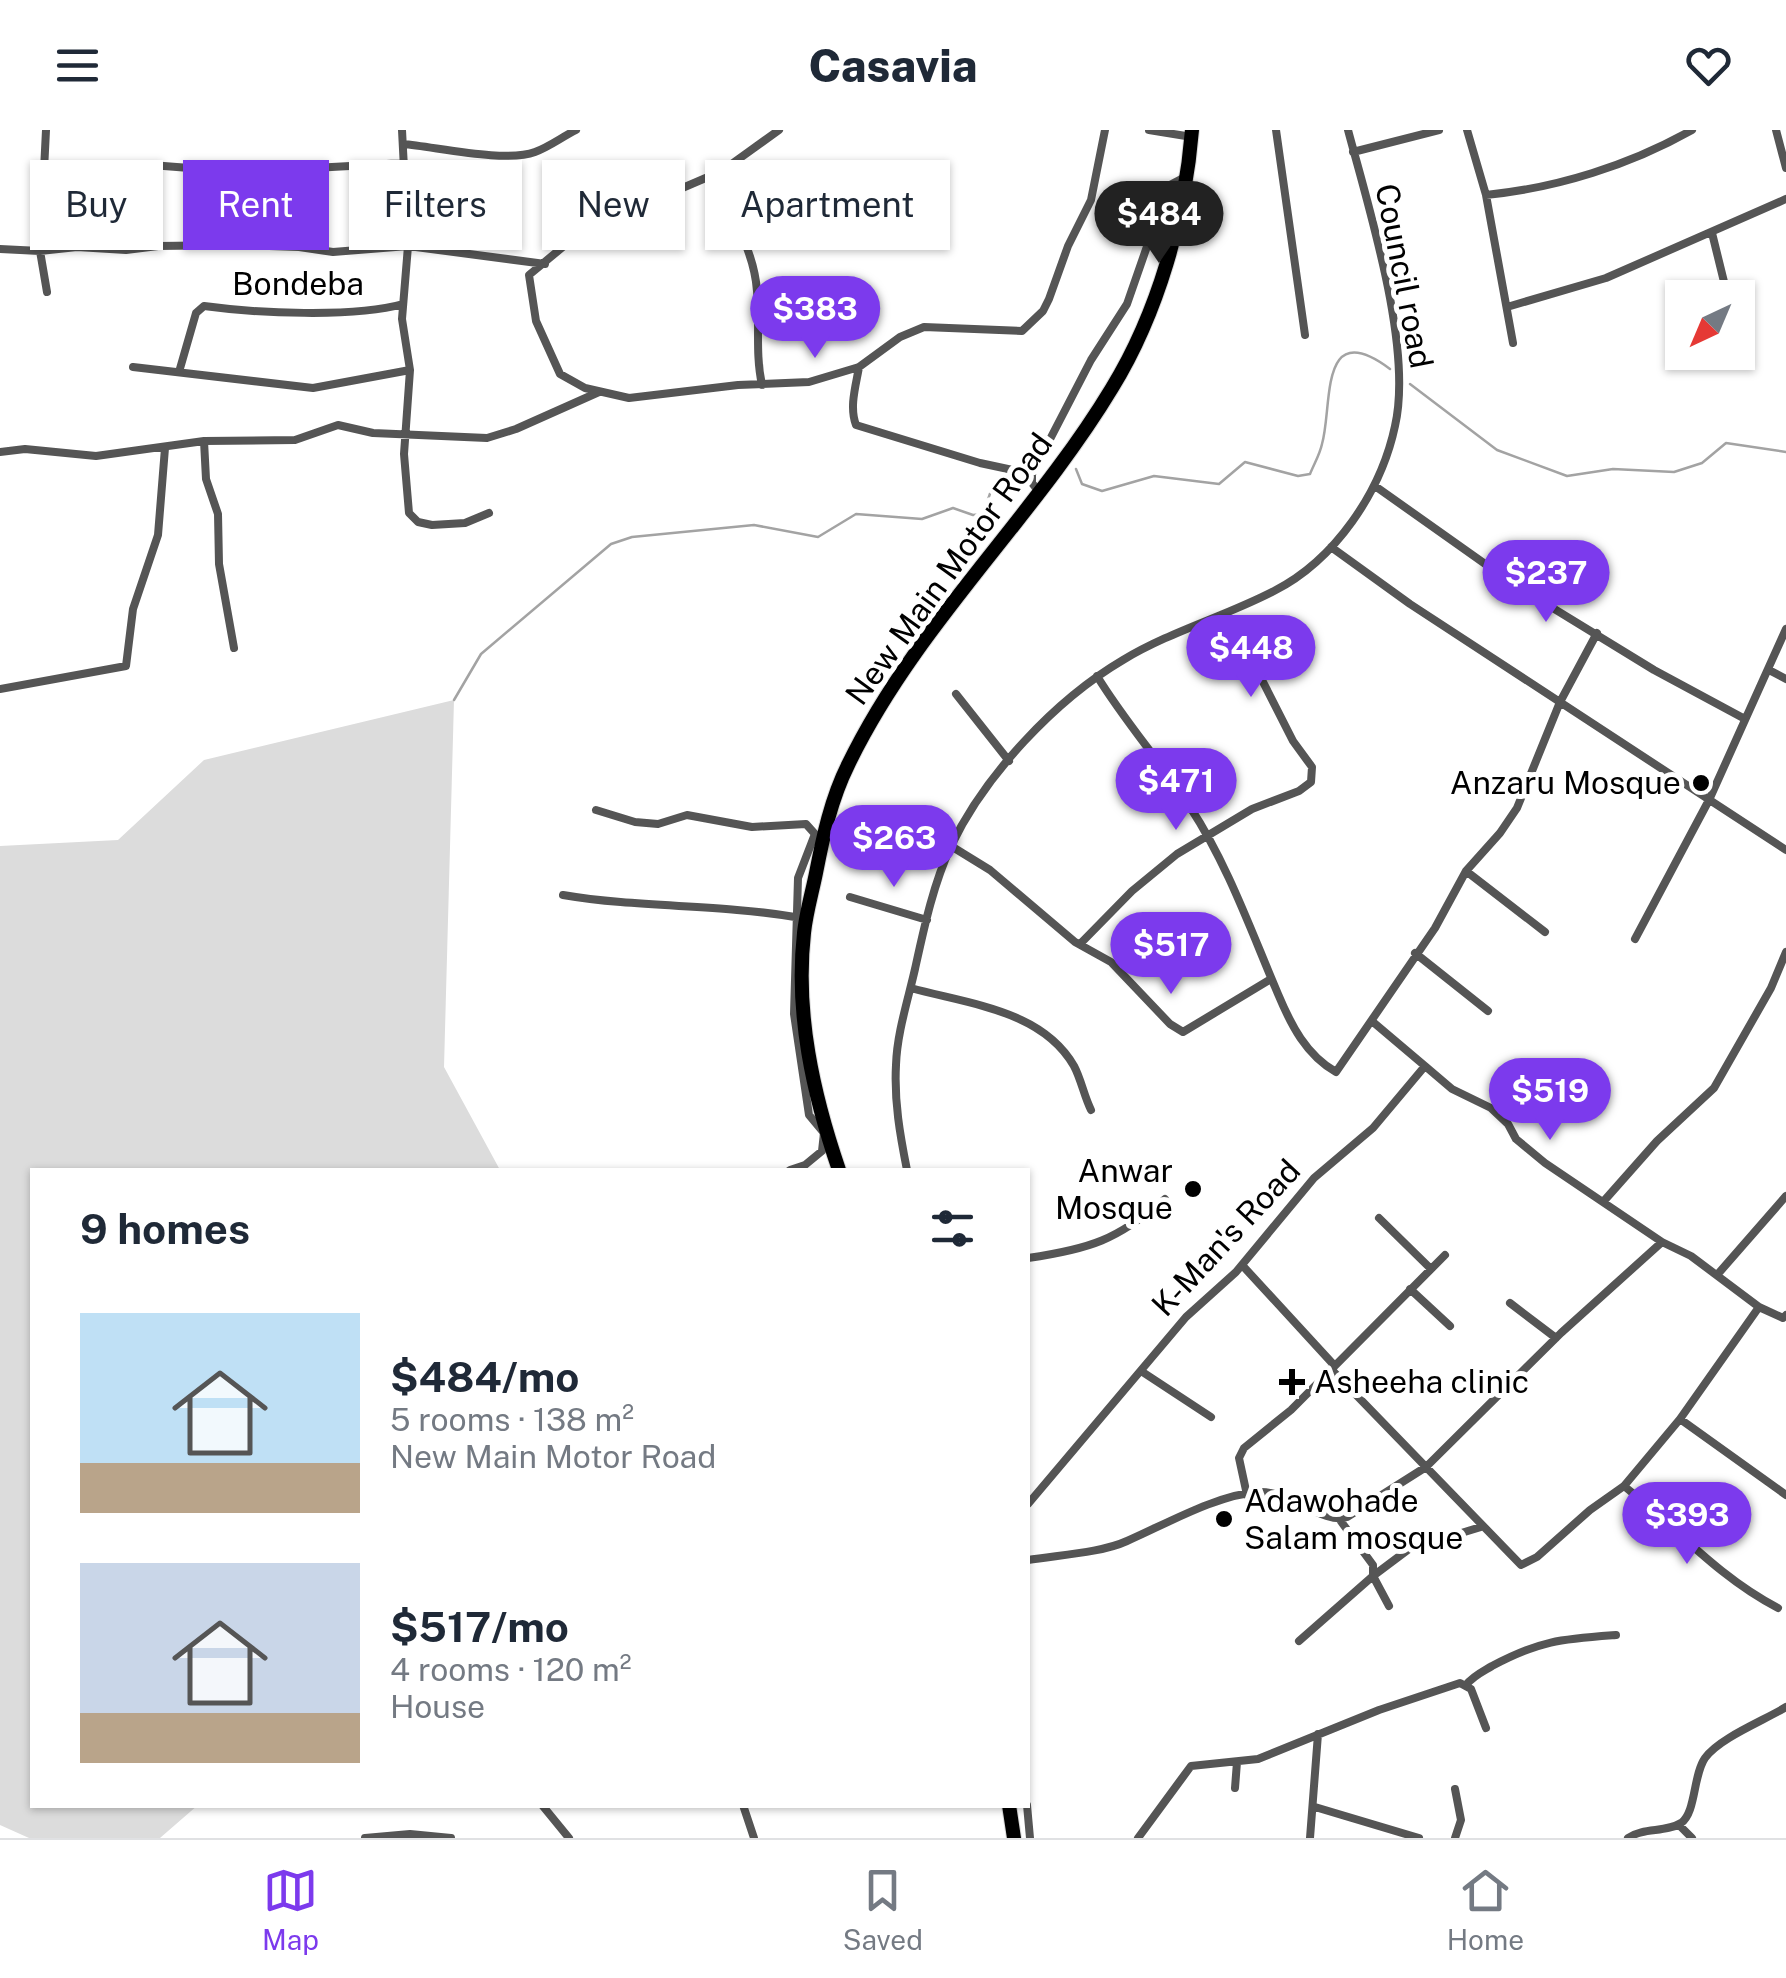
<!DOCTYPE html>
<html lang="en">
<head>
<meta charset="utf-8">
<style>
	body { margin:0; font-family:"Public Sans",sans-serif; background:#f6f6f7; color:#1f2937; height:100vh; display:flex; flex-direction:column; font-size:38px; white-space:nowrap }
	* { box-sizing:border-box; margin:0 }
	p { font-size:32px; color:#747a83 }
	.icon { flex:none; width:55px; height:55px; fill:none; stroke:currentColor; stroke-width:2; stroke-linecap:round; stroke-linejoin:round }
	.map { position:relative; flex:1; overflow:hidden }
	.drawer { position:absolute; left:30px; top:1038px; width:1000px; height:640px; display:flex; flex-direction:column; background:#fff; border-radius:0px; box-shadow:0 2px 8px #0004 }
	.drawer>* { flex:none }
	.banner { position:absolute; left:30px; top:30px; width:1000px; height:90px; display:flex; gap:20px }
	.needle { width:65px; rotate:224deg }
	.tools { position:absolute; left:1665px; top:150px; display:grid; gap:20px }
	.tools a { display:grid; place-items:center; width:90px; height:90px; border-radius:0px; background:#fff; box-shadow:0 2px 8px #0004; font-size:50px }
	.price { position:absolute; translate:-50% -85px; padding:0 22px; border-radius:35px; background:#7c3aed; color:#fff; font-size:32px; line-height:65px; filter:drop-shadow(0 2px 5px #0008) }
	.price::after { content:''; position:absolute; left:50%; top:60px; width:30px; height:22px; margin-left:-15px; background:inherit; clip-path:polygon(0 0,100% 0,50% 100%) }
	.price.selected { background:#222; color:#fff }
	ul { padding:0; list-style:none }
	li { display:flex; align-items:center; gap:30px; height:250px; padding:0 50px }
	li span { display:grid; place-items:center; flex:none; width:280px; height:200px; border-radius:0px; color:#555 }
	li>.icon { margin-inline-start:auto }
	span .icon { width:120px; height:120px; fill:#fffc; stroke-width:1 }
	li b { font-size:42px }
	h2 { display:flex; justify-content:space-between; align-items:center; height:120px; padding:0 50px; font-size:42px }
	.tag { padding:0 35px; border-radius:0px; background:#fff; box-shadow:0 2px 8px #0004; font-size:35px; line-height:90px }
	.tag.selected { background:#7c3aed; color:#fff }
	header { display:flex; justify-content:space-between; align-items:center; height:130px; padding:0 50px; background:#fff; font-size:45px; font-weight:800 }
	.menu { display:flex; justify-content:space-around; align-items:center; height:140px; border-top:2px solid #e0e1e3; background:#fff; font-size:28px; color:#747a83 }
	.menu a { display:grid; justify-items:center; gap:5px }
	.menu .selected { color:#7c3aed }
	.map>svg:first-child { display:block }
</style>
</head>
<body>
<header><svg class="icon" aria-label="menu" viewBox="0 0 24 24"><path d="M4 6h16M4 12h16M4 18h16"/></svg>Casavia<svg class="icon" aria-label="heart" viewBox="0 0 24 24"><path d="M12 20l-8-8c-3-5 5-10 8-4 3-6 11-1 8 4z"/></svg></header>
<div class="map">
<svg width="1786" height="1708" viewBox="0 0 1786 1708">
	<rect width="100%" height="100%" fill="#fff"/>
	<path fill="#dcdcdc" d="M454,570L444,937L500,1040H32V1675H198L160,1708H29L0,1695V716L118,710L204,630Z"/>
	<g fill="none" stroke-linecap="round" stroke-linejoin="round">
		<path stroke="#a3a3a3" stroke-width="2.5" d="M1410,254L1497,320L1567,346L1613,339L1674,342L1702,333L1726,313L1786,322
			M1076,339L1082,354L1102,361L1154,346L1219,354L1245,332L1298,346L1310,344C1314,334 1320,324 1322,314C1333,277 1318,185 1390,239
			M454,570L481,524L611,414L632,407L754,395L818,407L856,384L922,389L953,378L973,385L983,384L994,352L1028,348"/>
		<g stroke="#dbdbdb" stroke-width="16">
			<path id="highway" d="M839,1040C813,964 795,883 804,803C806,783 812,763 816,743C823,707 831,669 848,635C915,496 1033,389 1112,258C1158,183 1185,87 1192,0
				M1009,1675L1014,1708"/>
		</g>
		<path stroke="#555" stroke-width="8" d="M46,0L40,121L47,162
			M402,0L408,116L402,189L410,240L404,324L409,383L418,392L432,395L465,393L489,383
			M779,0L722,41L582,101L529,145L536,191L560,244L585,258L629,268L738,255L809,252L859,237L900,207L924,197L1022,201L1043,181L1049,169L1068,116L1091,70L1105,0
			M1149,0L1192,7
			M1276,0L1305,205
			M1467,0L1486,65L1513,213
			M1776,0L1786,38
			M403,14C437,17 506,33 535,22C549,17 562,7 576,0
			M1353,22L1439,0
			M151,35L241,42L405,33
			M710,44C729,81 754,118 757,161C760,193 755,223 762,255
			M1486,65C1557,58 1630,35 1692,0
			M1712,103L1728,168
			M0,119L40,121L77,117L126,120L158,116L237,115L299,117L333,122L408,116L545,134
			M1507,177L1606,148L1786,69
			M133,237L313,258L410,240
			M859,237C856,255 849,277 856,295L980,333L1032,344
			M179,242L196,183L204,176C255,183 354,188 403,174
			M204,311L206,349L218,384L219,434L234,518
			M0,322L25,319L96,326L204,311L295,310L338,295L373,303L487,308L516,299L599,262
			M1375,356L1512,453L1654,540L1745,589
			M1040,363L1032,353V344L1091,230L1127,174L1168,56L1187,46
			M1331,417L1410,474L1786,720
			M1769,540L1786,549
			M1097,546C1125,592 1161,632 1190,677C1228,735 1251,801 1278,864C1291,895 1306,925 1336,942L1435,798L1466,741L1500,703L1517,678L1560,572L1597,503
			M0,559L126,536L133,479L158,405L165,318
			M956,564L1009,631
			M596,680L635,692L658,694L687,685L752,697L806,694L815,704
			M815,704L798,748L794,884L809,985L824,1003
			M951,716L990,740L1075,812L1111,832L1170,894L1183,902L1271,849
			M1466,741L1545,802
			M563,765C639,778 718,774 795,787
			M850,767L927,790
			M1635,809L1709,670L1786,499
			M1080,814L1132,761L1177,724L1252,679L1299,661L1311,652L1312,637L1293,611L1262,550L1219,486
			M1415,823L1488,881
			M911,858C968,874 1042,880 1074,936C1081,949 1084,966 1091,980
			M1425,936L1452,959L1491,978L1508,994L1516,1009L1545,1033L1662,1112L1691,1126L1759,1177L1783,1188L1786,1185
			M790,1040L805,1035L822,1021L824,1003
			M907,1040C900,1005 894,971 896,935C897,903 908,870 915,839C924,798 933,755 951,716C985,645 1055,570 1123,530C1171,501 1224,487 1274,461C1335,430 1381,362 1395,296C1413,218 1369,79 1348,0
			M1603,1072L1657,1011L1714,958L1771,858L1786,822
			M1379,1088L1431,1139
			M1028,1128C1090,1119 1117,1110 1165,1069
			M1242,1135L1333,1234
			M1717,1145L1786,1066
			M1410,1159L1450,1196
			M1510,1173L1556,1208
			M1330,1238L1521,1435L1537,1427L1590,1380L1624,1356L1680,1289L1759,1177
			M1141,1241L1211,1287
			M1680,1289L1786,1365
			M1624,1356C1675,1397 1718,1447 1778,1478
			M1247,1365L1239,1328L1244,1318L1291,1280L1445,1125
			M1028,1374L1186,1187L1236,1142L1314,1048L1373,998L1425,936L1373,892
			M1028,1430C1057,1425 1101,1423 1127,1411C1164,1395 1218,1364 1259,1362C1286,1360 1325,1395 1347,1387L1426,1337L1561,1203L1662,1112
			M1389,1476L1373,1446L1425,1407L1458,1404L1481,1397
			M1299,1511L1373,1446V1435L1340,1390
			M1466,1555C1473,1546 1482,1542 1492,1536C1541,1510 1562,1509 1616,1505
			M1235,1658L1237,1632
			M542,1675L569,1708
			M743,1675L754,1708
			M1027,1675L1030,1708
			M1315,1677L1419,1708
			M1679,1695L1692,1708
			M365,1708L410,1704L451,1708
			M1138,1708L1191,1636L1258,1629L1379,1580L1460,1553L1471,1559L1486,1598
			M1310,1708L1318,1604
			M1455,1708L1461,1690L1455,1659
			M1628,1708C1644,1697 1665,1703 1681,1693C1696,1683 1693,1645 1705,1628C1719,1608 1765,1590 1786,1577"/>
		<use href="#highway" stroke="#000" stroke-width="14"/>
	</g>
	<g fill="#000" stroke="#fff" stroke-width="4">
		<circle cx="1701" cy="653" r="10"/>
		<circle cx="1193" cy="1059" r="10"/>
		<path d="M1287 1237h10v10h10v10h-10v10h-10v-10h-10v-10h10z"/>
		<circle cx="1224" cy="1389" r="10"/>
	</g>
	<g text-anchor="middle" stroke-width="10" stroke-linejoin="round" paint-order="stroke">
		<g font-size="32" fill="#000" stroke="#fff">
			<text transform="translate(1404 146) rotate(79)" y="11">Council road</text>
			<text x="298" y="165">Bondeba</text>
			<text transform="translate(949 439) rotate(-54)" y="11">New Main Motor Road</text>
			<text transform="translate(1226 1108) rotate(-47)" y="11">K-Man's Road</text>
		</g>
		<g font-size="32" fill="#000" stroke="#fff" text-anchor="end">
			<text x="1681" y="664">Anzaru Mosque</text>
			<text x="1173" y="1052">Anwar<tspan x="1173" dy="37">Mosque</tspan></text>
			<text x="1314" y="1263" text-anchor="start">Asheeha clinic</text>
			<text x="1244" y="1382" text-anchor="start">Adawohade<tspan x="1244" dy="37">Salam mosque</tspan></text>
		</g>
	</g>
</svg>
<div class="tools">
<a><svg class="needle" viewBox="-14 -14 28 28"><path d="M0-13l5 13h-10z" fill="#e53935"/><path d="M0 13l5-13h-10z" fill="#747a83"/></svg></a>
</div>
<b class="price selected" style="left:1159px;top:136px">$484</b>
<b class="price" style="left:815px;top:231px">$383</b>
<b class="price" style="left:1546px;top:495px">$237</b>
<b class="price" style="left:1251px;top:570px">$448</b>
<b class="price" style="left:1176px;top:703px">$471</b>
<b class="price" style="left:894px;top:760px">$263</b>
<b class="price" style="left:1171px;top:867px">$517</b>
<b class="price" style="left:1550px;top:1013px">$519</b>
<b class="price" style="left:1687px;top:1437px">$393</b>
<div class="banner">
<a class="tag">Buy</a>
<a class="tag selected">Rent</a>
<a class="tag">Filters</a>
<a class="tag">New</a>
<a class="tag">Apartment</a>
</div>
<section class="drawer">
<h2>9 homes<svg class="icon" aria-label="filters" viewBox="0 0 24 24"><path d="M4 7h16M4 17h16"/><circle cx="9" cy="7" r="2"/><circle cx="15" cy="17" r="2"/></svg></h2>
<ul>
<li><span style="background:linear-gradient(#bfe0f5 75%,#b9a48a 0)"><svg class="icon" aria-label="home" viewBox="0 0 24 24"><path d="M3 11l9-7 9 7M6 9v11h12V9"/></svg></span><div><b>$484/mo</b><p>5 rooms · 138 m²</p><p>New Main Motor Road</p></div></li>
<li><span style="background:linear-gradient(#c9d6e8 75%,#b9a48a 0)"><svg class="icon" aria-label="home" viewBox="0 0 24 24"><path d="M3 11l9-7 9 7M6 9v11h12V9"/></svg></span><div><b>$517/mo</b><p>4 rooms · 120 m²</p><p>House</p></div></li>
</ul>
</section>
</div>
<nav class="menu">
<a class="selected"><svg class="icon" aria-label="map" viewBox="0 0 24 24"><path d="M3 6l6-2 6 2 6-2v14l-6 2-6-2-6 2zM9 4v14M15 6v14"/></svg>Map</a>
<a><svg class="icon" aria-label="saved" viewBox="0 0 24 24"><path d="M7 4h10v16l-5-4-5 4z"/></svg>Saved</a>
<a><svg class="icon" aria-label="home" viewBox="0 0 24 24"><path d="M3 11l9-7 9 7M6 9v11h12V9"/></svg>Home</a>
</nav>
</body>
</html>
